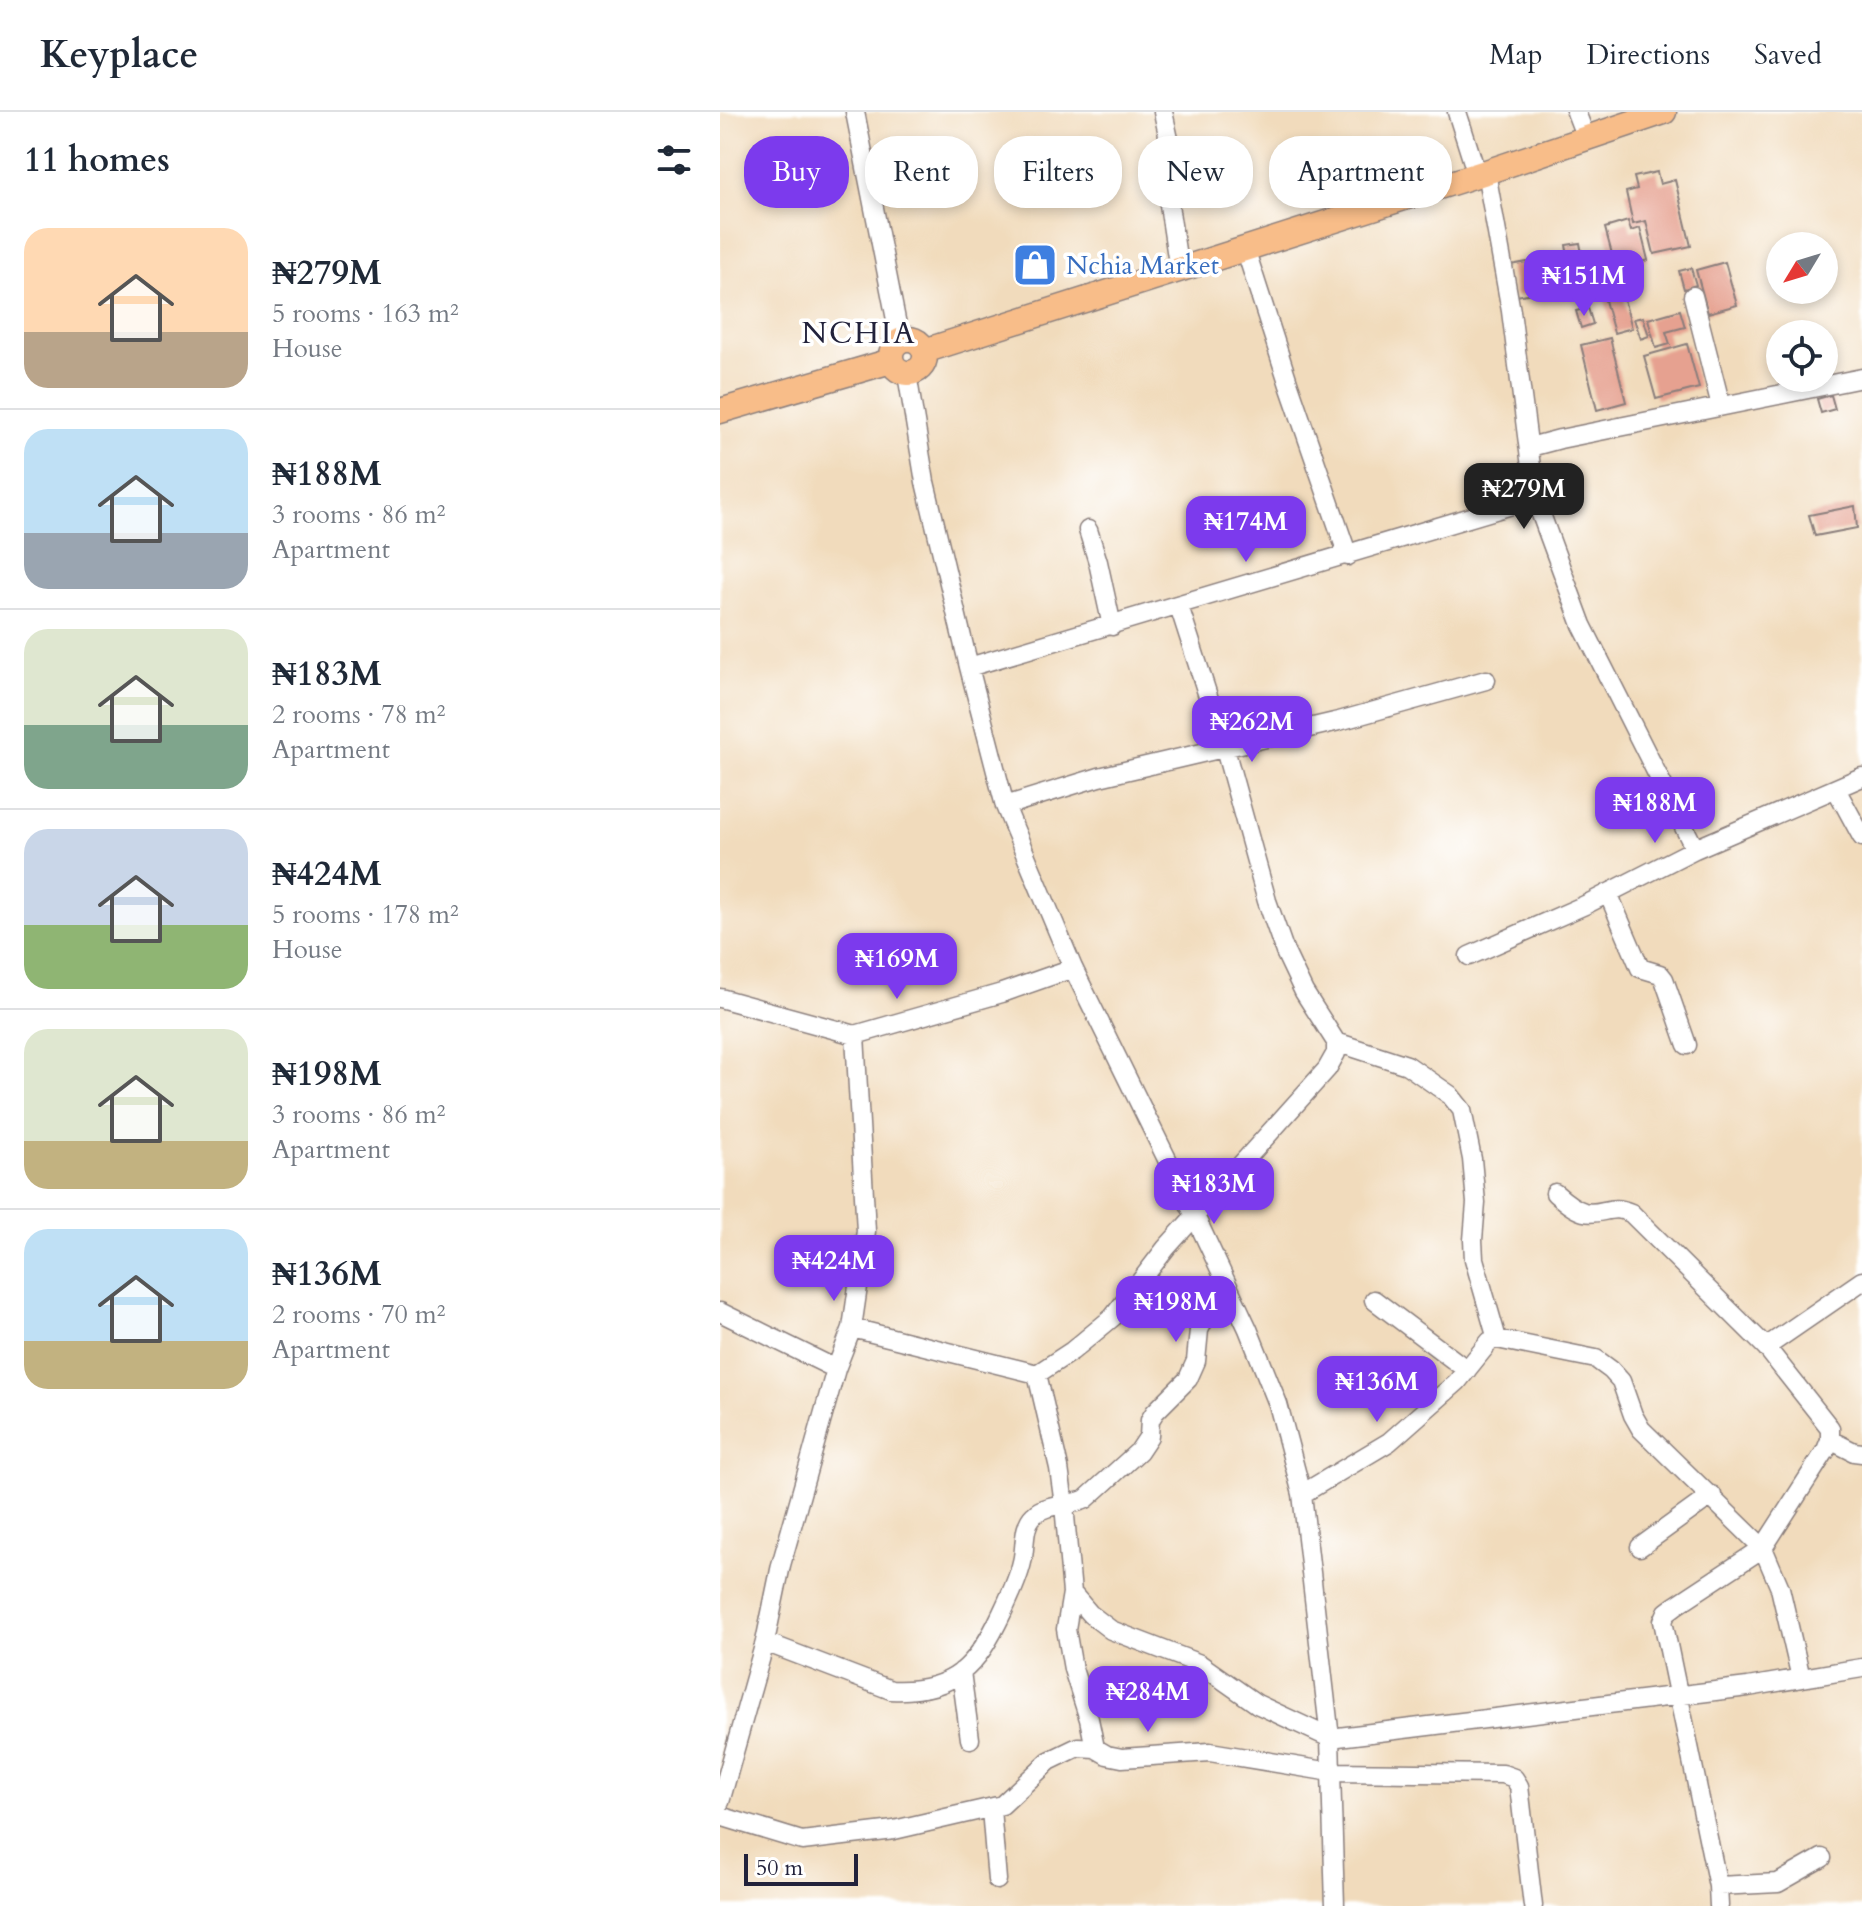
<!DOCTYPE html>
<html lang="en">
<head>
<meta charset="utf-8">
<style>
	body { margin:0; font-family:Cardo,serif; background:#f2f2f3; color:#1f2937; height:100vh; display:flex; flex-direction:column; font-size:30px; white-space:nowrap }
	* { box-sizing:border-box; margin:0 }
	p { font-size:26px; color:#747a83 }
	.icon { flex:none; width:44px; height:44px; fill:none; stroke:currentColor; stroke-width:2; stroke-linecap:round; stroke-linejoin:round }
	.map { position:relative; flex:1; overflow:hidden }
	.sheet { display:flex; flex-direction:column; background:#fff; width:720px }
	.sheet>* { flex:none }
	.top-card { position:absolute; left:24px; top:24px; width:760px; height:72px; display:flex; gap:16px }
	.needle { width:52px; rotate:232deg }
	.controls { position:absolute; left:1046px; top:120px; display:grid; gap:16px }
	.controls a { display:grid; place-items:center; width:72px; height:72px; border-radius:50%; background:#fff; box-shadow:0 4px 12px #0003; font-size:40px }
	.scale { position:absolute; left:24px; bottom:20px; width:114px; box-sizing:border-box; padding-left:8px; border:4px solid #22223b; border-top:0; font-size:22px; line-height:28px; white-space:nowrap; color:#22223b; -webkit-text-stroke:6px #fff; paint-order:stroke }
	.price { position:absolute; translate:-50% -68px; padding:0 18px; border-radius:16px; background:#7c3aed; color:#fff; font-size:26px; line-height:52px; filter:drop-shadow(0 2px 4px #0008) }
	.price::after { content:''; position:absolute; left:50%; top:48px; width:24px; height:18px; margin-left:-12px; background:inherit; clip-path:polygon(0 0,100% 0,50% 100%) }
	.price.selected { background:#222; color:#fff }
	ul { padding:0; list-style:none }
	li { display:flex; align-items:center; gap:24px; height:200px; padding:0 24px }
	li+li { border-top:2px solid #e0e1e3 }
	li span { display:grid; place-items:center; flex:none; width:224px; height:160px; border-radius:24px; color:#555 }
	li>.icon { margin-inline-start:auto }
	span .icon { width:96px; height:96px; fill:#fffc; stroke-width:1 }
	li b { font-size:34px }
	h2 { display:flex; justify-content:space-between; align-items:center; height:96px; padding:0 24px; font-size:34px }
	.chip { padding:0 28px; border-radius:32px; background:#fff; box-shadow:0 4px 12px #0003; font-size:28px; line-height:72px }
	.chip.selected { background:#7c3aed; color:#fff }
	header { display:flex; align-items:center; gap:48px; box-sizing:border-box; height:112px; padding:0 40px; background:#fff; border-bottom:2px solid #e0e1e3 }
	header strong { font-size:38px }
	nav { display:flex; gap:44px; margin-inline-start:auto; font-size:28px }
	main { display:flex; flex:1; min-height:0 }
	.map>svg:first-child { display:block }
</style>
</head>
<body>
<header>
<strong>Keyplace</strong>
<nav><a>Map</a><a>Directions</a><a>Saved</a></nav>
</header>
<main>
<section class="sheet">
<h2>11 homes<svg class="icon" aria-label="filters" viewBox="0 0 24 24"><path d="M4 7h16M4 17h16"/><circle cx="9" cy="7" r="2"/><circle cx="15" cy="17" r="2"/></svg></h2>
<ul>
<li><span style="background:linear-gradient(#ffd9b3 65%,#b9a48a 0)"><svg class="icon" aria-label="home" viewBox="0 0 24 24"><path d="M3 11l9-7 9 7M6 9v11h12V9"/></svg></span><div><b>₦279M</b><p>5 rooms · 163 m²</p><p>House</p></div></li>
<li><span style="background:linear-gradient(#bfe0f5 65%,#9aa5b1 0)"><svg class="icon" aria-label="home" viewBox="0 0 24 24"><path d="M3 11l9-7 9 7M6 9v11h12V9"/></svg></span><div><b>₦188M</b><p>3 rooms · 86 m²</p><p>Apartment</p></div></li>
<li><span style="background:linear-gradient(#dfe7d0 60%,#7fa58c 0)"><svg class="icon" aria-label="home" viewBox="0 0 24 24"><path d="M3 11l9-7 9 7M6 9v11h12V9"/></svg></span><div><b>₦183M</b><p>2 rooms · 78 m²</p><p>Apartment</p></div></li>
<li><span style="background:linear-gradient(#c9d6e8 60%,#8fb573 0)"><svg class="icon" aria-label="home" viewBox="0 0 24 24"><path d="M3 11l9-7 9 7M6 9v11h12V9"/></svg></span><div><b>₦424M</b><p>5 rooms · 178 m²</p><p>House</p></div></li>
<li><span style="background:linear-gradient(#dfe7d0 70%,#c2b280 0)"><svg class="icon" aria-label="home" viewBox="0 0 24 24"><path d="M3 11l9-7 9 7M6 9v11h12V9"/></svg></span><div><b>₦198M</b><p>3 rooms · 86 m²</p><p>Apartment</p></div></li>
<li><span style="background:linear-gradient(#bfe0f5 70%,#c2b280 0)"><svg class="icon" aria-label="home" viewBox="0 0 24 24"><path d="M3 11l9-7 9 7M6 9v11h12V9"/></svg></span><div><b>₦136M</b><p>2 rooms · 70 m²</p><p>Apartment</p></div></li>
</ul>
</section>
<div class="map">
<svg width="1142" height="1794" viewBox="0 0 1142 1794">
	<rect width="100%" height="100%" fill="#fff"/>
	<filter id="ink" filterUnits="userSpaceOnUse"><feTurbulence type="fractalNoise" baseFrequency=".0125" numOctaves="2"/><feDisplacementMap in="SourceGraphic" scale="16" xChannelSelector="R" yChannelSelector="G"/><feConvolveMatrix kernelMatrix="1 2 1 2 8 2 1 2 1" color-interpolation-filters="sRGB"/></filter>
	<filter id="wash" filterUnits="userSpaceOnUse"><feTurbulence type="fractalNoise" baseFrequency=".006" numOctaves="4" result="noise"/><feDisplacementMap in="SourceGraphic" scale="32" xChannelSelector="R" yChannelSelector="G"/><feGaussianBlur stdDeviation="1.8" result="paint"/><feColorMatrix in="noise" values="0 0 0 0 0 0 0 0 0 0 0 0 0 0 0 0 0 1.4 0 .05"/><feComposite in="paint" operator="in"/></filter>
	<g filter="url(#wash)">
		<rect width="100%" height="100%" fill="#f1dbbc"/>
		<g id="blocks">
			<path fill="#e6a190" d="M937,60L940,72L955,68L971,134L934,142L926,109L913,112L906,80L917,77L914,65Z
				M908,109L911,119L920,116L928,148L896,157L885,116Z
				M860,131L866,164L852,167L846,133Z
				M807,150L813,181L796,184L790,153Z
				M1005,150L1017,193L988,201L976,158Z
				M971,156L976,173L964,177L959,159Z
				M896,159L912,216L894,221L878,163Z
				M868,196L873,212L861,216L856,199Z
				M960,198L965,215L946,220L950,232L936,236L928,207Z
				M923,205L929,224L921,227L914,207Z
				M890,226L906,290L877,298L861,233Z
				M967,232L979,276L936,287L924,244Z
				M1111,283L1115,297L1101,301L1097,287Z
				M1135,394L1137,416L1095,424L1089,403Z"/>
		</g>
	</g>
	<g filter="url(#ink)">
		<use href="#blocks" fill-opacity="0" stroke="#8a7e7c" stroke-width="2"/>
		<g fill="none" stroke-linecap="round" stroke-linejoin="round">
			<g stroke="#8a7e7c" stroke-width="21">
				<path id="minor" d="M135,0L180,228
					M443,0L457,64L449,93L459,158
					M737,0L757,63
					M856,0L866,26
					M766,60L791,199L815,386L862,513L975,737
					M525,136L569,273L628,444
					M973,184L1001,294
					M187,262L205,370L249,555L285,694L353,856L475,1104L528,1217L558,1292L582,1382L610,1626L615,1794
					M810,335L840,327L1142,266
					M368,418L378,450L392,514
					M249,555L815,386
					M1116,677L1142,725
					M285,694L379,665L619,609L766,568
					M888,781L920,856L940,862L944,867L967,933
					M749,844L865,793L975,737L1142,665
					M0,886L135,923L282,881L353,856
					M616,930L687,953L730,983L742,998L752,1047L756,1091L753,1128L754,1147L777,1227
					M835,1081C843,1088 853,1097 864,1100C883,1104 890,1091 911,1101L1046,1235L1110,1316V1328L1106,1338L1043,1436L955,1494L947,1500L943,1509L998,1774L999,1794
					M654,1188L747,1258
					M0,1200L116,1257
					M132,1216L317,1262L339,1356L344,1393L352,1481L346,1517L353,1557L369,1607L375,1636
					M1046,1235L1142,1169
					M317,1262L352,1239L393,1205L446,1136L607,957L616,941V930L584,880L565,840L547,789L505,637L459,494
					M1110,1328L1134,1340L1142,1341
					M582,1382L669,1330L737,1270L770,1229L777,1227L876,1247L891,1258L901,1269L913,1303L921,1317L1043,1436L1060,1476L1081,1566
					M920,1435L992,1383
					M352,1481L370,1502L391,1518L480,1552L537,1592L610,1626L1028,1575L1142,1556
					M45,1530L171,1578C234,1581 257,1554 282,1501C290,1484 298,1468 302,1450C306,1436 302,1414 314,1403C327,1390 351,1395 366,1387L419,1339L429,1324L430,1308L435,1300L468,1267L476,1249L479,1218L488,1200L510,1179
					M241,1560L250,1627
					M0,1690L45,1530L61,1453L116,1257L132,1216L146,1119L135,923
					M271,1697L277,1768
					M0,1704L82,1729L174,1718L282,1693L329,1649L358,1635L375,1636L387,1643L402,1646L490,1640L611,1660L783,1662L794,1666L799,1674L813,1794
					M998,1774L1058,1771L1102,1746"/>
			</g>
			<g stroke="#8a7e7c" stroke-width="27">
				<path id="major" d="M171 244a17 17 0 1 1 34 0a17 17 0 1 1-34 0Z
					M204,239L766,60L944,0
					M0,299L171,249"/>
			</g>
			<use href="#minor" stroke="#fff" stroke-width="18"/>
			<use href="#major" stroke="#f8bd89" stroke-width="24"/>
		</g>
	</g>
	<defs>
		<g id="shop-square" transform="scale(2.3)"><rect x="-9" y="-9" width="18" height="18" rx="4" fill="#3f7fe0" stroke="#fff"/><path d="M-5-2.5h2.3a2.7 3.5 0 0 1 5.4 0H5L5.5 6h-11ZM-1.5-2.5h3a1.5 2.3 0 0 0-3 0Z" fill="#fff"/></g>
	</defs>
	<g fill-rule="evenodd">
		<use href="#shop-square" x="315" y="153"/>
	</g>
	<g text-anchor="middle" stroke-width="7" stroke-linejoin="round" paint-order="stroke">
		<g font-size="26" fill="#366cbe" stroke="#fff" text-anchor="start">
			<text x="346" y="162">Nchia Market</text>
		</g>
		<g font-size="30" letter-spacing="2" fill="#22223b" stroke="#fff">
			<text x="139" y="231">NCHIA</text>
		</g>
	</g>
</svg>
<div class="controls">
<a><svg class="needle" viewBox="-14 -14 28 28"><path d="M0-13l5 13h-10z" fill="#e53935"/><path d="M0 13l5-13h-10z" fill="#747a83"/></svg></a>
<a><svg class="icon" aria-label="locate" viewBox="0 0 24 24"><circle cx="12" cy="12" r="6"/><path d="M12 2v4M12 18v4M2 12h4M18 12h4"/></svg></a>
</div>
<div class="scale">50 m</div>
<b class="price" style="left:864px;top:206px">₦151M</b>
<b class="price selected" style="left:804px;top:419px">₦279M</b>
<b class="price" style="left:526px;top:452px">₦174M</b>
<b class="price" style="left:532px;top:652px">₦262M</b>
<b class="price" style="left:935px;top:733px">₦188M</b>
<b class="price" style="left:177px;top:889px">₦169M</b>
<b class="price" style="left:494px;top:1114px">₦183M</b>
<b class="price" style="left:114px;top:1191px">₦424M</b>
<b class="price" style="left:456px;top:1232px">₦198M</b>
<b class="price" style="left:657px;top:1312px">₦136M</b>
<b class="price" style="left:428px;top:1622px">₦284M</b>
<div class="top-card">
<a class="chip selected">Buy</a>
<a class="chip">Rent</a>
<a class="chip">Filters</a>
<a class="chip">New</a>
<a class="chip">Apartment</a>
</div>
</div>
</main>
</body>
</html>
